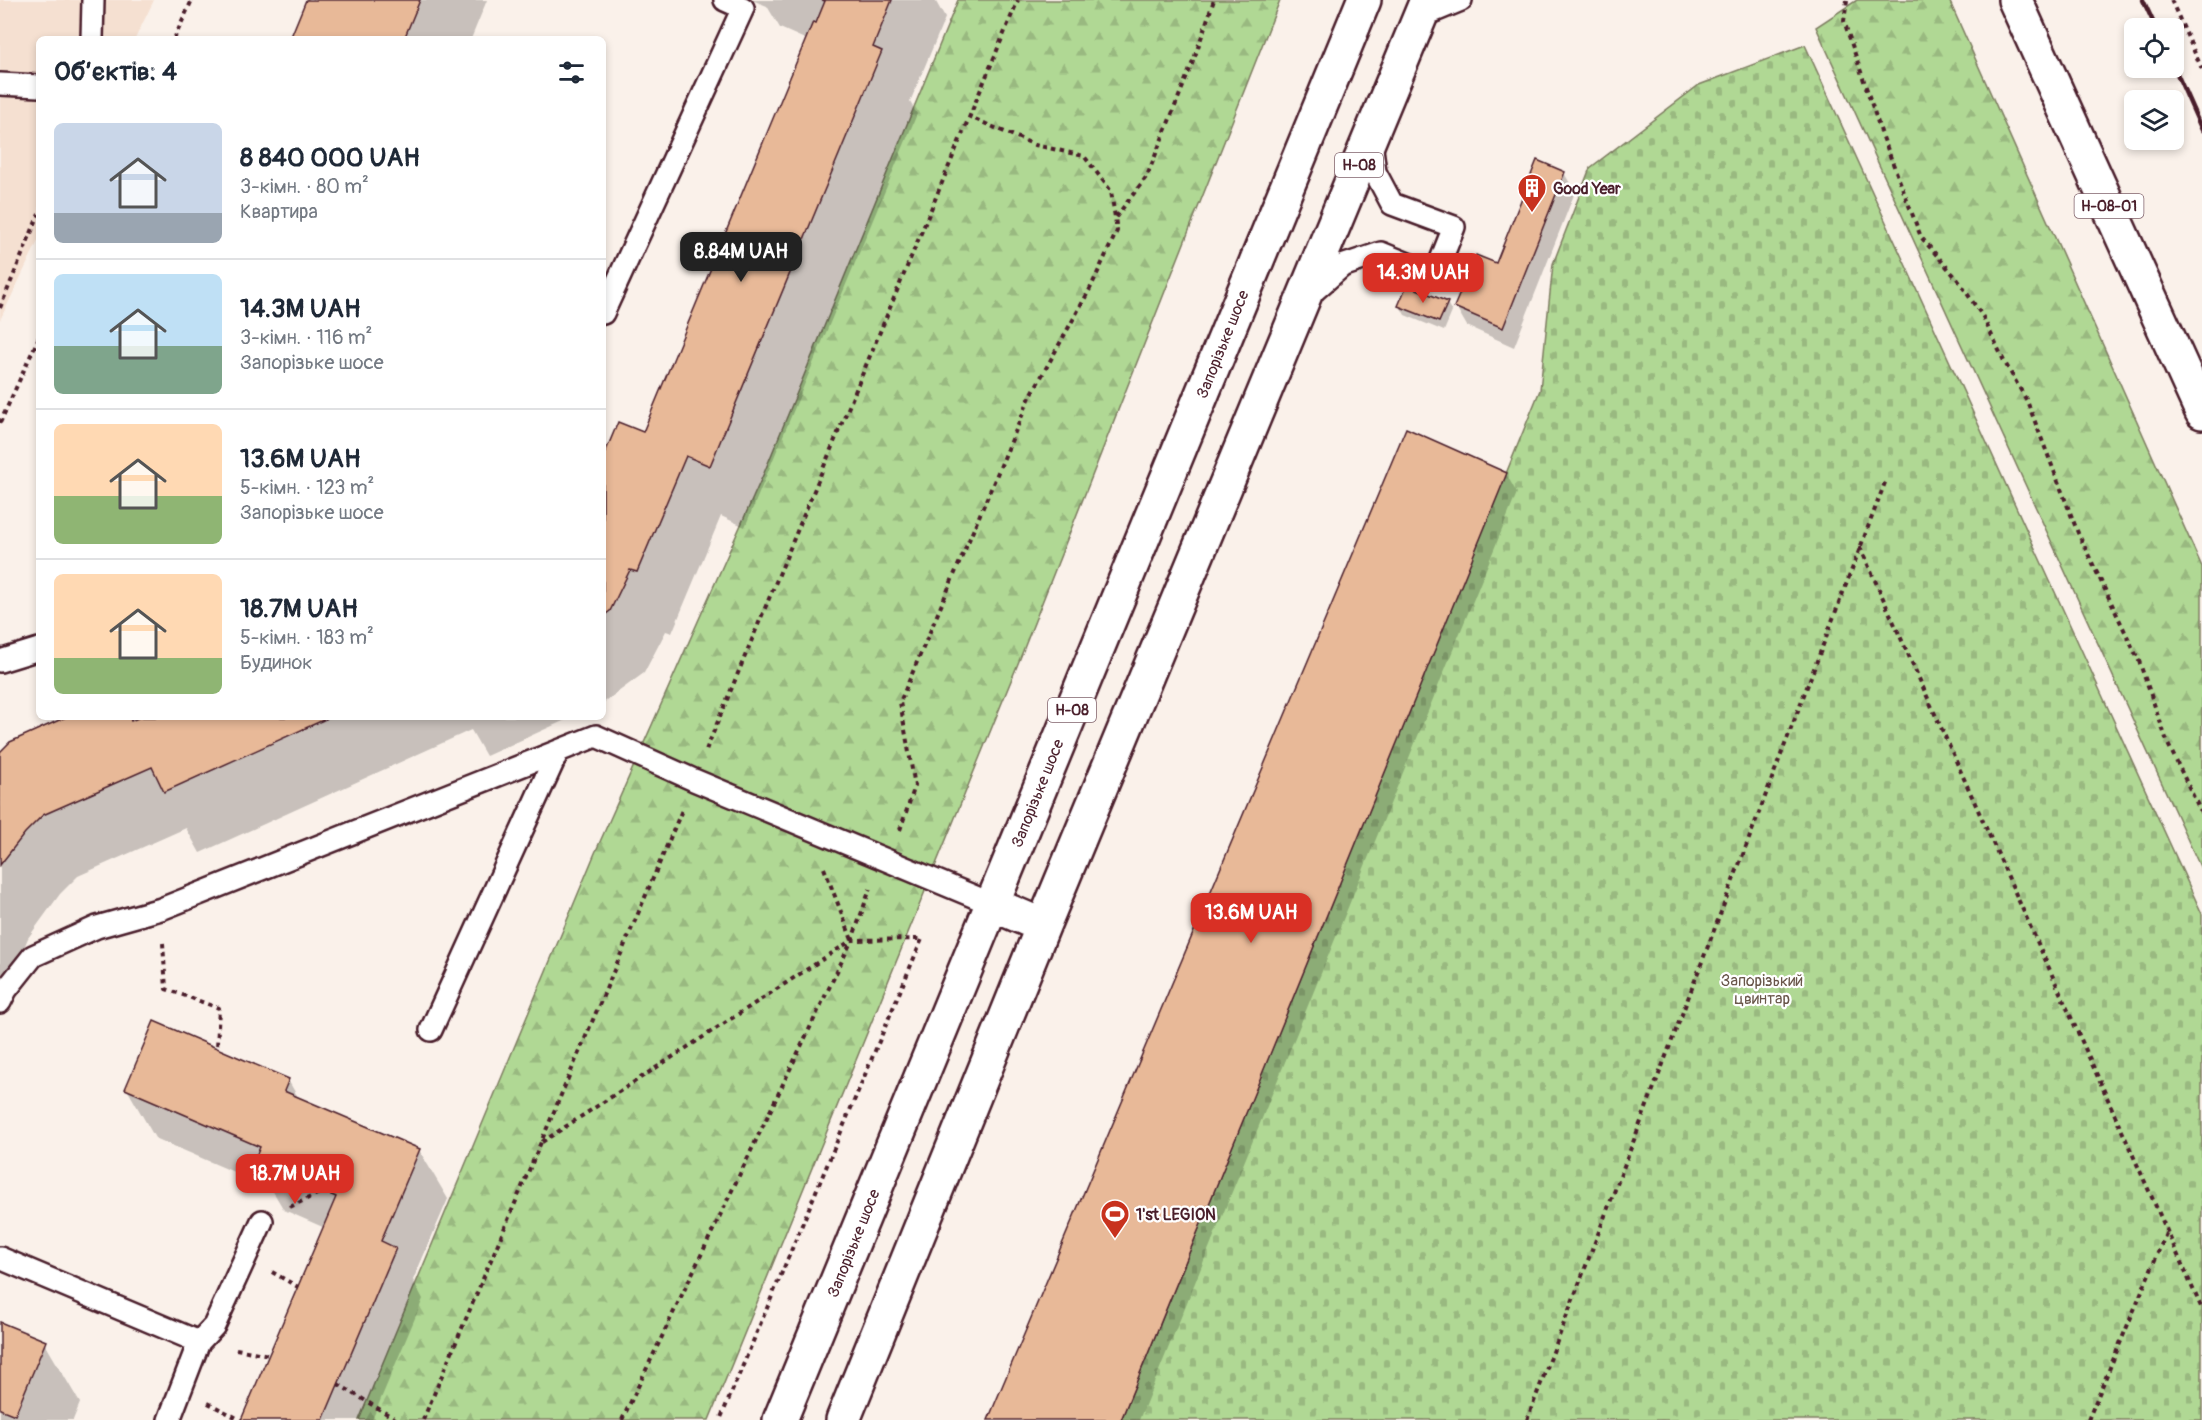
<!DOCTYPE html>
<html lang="uk">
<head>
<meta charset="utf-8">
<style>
	body { margin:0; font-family:Pangolin,sans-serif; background:#f6f6f7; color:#1f2937; height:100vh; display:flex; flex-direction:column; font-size:22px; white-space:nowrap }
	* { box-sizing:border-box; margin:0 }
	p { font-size:20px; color:#747a83 }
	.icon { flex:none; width:33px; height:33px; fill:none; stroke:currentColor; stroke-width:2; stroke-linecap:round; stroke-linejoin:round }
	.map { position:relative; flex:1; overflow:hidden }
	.panel { position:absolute; left:36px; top:36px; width:570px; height:684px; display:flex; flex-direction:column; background:#fff; border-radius:9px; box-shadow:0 3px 9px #0003 }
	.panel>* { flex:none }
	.fabs { position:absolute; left:2124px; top:18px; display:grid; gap:12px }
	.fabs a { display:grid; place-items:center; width:60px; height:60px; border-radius:9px; background:#fff; box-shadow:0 3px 9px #0003; font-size:30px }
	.price { position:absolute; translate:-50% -51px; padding:0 14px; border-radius:12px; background:#d93025; color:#fff; font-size:20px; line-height:39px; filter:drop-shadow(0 2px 3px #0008) }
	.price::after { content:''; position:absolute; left:50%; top:36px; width:18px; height:14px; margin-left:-9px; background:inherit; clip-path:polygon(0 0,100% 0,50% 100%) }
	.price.selected { background:#222; color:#fff }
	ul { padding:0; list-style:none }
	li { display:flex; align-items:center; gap:18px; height:150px; padding:0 18px }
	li+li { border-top:2px solid #e0e1e3 }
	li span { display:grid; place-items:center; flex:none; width:168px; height:120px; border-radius:9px; color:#555 }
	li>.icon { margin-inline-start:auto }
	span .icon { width:72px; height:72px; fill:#fffc; stroke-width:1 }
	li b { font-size:26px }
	h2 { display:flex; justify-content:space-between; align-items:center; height:72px; padding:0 18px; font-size:26px }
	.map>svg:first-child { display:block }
</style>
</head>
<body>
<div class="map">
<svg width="2202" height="1420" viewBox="0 0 2202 1420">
	<defs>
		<pattern id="forest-firs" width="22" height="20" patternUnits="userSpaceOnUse" patternTransform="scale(1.5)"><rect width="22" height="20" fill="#b0d894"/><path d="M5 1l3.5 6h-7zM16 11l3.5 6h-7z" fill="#99b980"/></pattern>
		<pattern id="cemetery-stones" width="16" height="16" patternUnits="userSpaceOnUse" patternTransform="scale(1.5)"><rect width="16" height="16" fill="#b0d894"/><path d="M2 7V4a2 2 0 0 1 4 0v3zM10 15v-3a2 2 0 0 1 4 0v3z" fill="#99b980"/></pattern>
	</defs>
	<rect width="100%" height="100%" fill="#faf1ea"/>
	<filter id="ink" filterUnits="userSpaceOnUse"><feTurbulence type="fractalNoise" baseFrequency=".0167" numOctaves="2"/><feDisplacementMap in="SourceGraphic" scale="12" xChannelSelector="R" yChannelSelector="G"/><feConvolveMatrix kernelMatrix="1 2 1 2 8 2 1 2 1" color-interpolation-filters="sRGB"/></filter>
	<g filter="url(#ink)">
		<path fill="#f5e0d1" d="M0,0H154L135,39H39V239L0,320Z"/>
		<path fill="url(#forest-firs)" stroke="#7d7c60" stroke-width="1.5" d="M958,0H1280L1019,661L709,1420H359L595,853L764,473Z
			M1857,0H1949L2202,567V871L1816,27Z"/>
		<path fill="url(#cemetery-stones)" stroke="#7d7c60" stroke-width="1.5" d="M1805,45L2202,914V1420H1121L1540,390L1553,264L1590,168L1699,85Z"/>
		<path fill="#0003" d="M307,0H487L471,39H291Z
			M752,0H935L945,18L910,102L917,114L745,527L721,516L672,633L666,631L644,673L603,703V462L644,434L807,40L780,28L767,6Z
			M1564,173L1575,192L1514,347L1467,326L1456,307L1496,265Z
			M1447,303L1452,312L1444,331L1405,315L1400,306Z
			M1506,474L1517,493L1139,1420H990Z
			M70,717H131L134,722L144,717H572L486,756L471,730L200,853L186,828L78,876L60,894L28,938L0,1006V754Z
			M288,1080L299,1099L419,1150L448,1199L413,1280L423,1299L372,1420H243L325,1228L284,1210L271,1188L155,1138L127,1089Z
			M0,1324L44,1342L80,1403L73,1420H0Z"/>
		<path fill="#e8b998" stroke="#4a1f2b" stroke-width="1.5" d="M306,0H420L404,39H290Z
			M822,0H892L873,47L882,51L710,466L686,456L637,572L630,570L610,611L603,616V458L618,422L643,432L813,22L816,23L825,1Z
			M1537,160L1565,172L1503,328L1454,307L1476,255L1496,263Z
			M1407,285L1448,302L1439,322L1398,306Z
			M1406,428L1507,473L1121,1420H988Z
			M66,717H130L131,721L140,717H330L164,792L152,767L43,815L25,833L0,865V752L10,742Z
			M154,1021L289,1079L284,1091L420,1149L381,1241L396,1248L323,1420H241L336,1197L254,1161L260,1147L125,1089Z
			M0,1322L46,1341L15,1415L0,1409Z"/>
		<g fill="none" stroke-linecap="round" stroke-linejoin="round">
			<g stroke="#4a1f2b" stroke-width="26">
				<path id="lane" d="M1420,17L1461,0
					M92,39L93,0
					M0,84L39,86
					M1309,295L1342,266L1381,253L1435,275L1454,227L1392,204L1375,172L1371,141
					M603,313L743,8L725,0
					M0,661L39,649
					M0,1002L6,990L33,956L97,927L161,909L596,736L694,780L992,904
					M431,1030L558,751
					M0,1258L199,1342L169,1420
					M199,1342L214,1326L262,1221"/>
			</g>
			<g stroke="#4a1f2b" stroke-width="38">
				<path id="primary" d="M2015,0L2202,412
					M992,904L1043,926
					M780,1420L1364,0
					M843,1420L1043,926L1427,0"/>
			</g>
			<path stroke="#4a1f2b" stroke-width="4" stroke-dasharray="4.5 4.5" stroke-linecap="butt" d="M1847,0L1844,21L1881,132L1921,237L1958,280L1983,317L2004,361L2027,401L2078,533L2139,661L2168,744L2202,814
				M2171,0L2202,69
				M174,39L192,0
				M1116,217L1147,176L1194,59L1214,0
				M0,308L39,214
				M0,423L39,337
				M1860,547L2202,1309
				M706,750L1018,0
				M900,830L915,786L900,702L1030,397L1090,289L1117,231L1111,191L1084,156L1035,145L970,117
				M824,868L852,940
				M163,943L166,989L219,1008L217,1048
				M542,1142L852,940L922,939L720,1420
				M290,1207L323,1191
				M272,1272L298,1287
				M236,1349L269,1355
				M338,1384L397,1420
				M208,1403L241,1420
				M423,1420L682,810
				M622,1420L852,940L870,889
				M1527,1420L1886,480
				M2088,1420L2167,1231"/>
			<use href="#lane" stroke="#fff" stroke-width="21"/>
			<use href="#primary" stroke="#fff" stroke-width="33"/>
			<path stroke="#4a1f2b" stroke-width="4.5" d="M2143,0L2156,28
				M2174,67L2202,130"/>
		</g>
	</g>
	<defs>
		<g id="building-pin" transform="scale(1.5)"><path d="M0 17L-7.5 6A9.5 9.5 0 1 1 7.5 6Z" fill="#c8321e" stroke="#fff"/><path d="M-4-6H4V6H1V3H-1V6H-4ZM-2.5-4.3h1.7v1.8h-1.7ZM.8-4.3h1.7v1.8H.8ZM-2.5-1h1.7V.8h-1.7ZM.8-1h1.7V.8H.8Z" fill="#fff"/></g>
		<g id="stadium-pin" transform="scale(1.5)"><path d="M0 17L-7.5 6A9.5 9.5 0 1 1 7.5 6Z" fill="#c8321e" stroke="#fff"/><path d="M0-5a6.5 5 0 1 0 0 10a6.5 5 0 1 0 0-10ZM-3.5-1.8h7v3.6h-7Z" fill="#fff"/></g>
	</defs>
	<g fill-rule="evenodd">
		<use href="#building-pin" x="1532" y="188"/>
		<use href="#stadium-pin" x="1115" y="1214"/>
	</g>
	<g text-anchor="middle" stroke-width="4.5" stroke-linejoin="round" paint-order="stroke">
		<g fill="#fff" stroke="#80626b" stroke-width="1.5">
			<rect x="1335" y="153" width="48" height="24" rx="4.5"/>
			<rect x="2074.5" y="194" width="69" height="24" rx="4.5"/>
			<rect x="1048" y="698" width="48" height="24" rx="4.5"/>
		</g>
		<g font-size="15" font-weight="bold" fill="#4a1f2b">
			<text x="1359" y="170">Н-08</text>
			<text x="2109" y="211">Н-08-01</text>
			<text x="1072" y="715">Н-08</text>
		</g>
		<g font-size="16" font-weight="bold" fill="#4a1f2b" stroke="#fff" text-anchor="start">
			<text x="1553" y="194">Good Year</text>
			<text x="1136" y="1220">1'st LEGION</text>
		</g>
		<g font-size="16" fill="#4a1f2b" stroke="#fff">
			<text transform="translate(1222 344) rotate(-68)" y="6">Запорізьке шосе</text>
			<text transform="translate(1037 793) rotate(-68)" y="6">Запорізьке шосе</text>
			<text transform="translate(853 1243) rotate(-68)" y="6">Запорізьке шосе</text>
		</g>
		<g font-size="16" fill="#69564a" stroke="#fff">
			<text x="1762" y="986">Запорізький<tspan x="1762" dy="18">цвинтар</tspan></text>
		</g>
	</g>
</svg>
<div class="fabs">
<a><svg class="icon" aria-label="locate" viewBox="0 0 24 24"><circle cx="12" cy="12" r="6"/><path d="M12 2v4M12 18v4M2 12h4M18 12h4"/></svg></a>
<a><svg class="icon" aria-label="layers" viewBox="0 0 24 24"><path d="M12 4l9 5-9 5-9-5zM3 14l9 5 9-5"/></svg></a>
</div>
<b class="price selected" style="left:741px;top:283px">8.84M UAH</b>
<b class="price" style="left:1423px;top:304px">14.3M UAH</b>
<b class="price" style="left:1251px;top:944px">13.6M UAH</b>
<b class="price" style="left:295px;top:1205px">18.7M UAH</b>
<section class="panel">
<h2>Об’єктів: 4<svg class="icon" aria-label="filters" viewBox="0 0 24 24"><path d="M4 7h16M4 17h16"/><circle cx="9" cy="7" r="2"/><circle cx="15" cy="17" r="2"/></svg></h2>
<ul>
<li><span style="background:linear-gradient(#c9d6e8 75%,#9aa5b1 0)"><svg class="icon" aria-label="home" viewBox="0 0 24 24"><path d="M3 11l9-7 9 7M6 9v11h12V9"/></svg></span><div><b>8 840 000 UAH</b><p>3-кімн. · 80 m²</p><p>Квартира</p></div></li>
<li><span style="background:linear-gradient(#bfe0f5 60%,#7fa58c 0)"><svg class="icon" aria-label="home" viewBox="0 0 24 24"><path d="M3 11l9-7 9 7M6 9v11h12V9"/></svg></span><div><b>14.3M UAH</b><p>3-кімн. · 116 m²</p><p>Запорізьке шосе</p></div></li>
<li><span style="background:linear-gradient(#ffd9b3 60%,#8fb573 0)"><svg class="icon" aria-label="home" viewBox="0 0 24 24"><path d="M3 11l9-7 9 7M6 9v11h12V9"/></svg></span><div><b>13.6M UAH</b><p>5-кімн. · 123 m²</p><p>Запорізьке шосе</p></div></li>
<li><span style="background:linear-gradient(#ffd9b3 70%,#8fb573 0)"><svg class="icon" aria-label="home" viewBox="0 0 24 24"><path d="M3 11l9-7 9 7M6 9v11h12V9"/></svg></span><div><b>18.7M UAH</b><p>5-кімн. · 183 m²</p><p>Будинок</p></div></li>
</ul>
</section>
</div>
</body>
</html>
